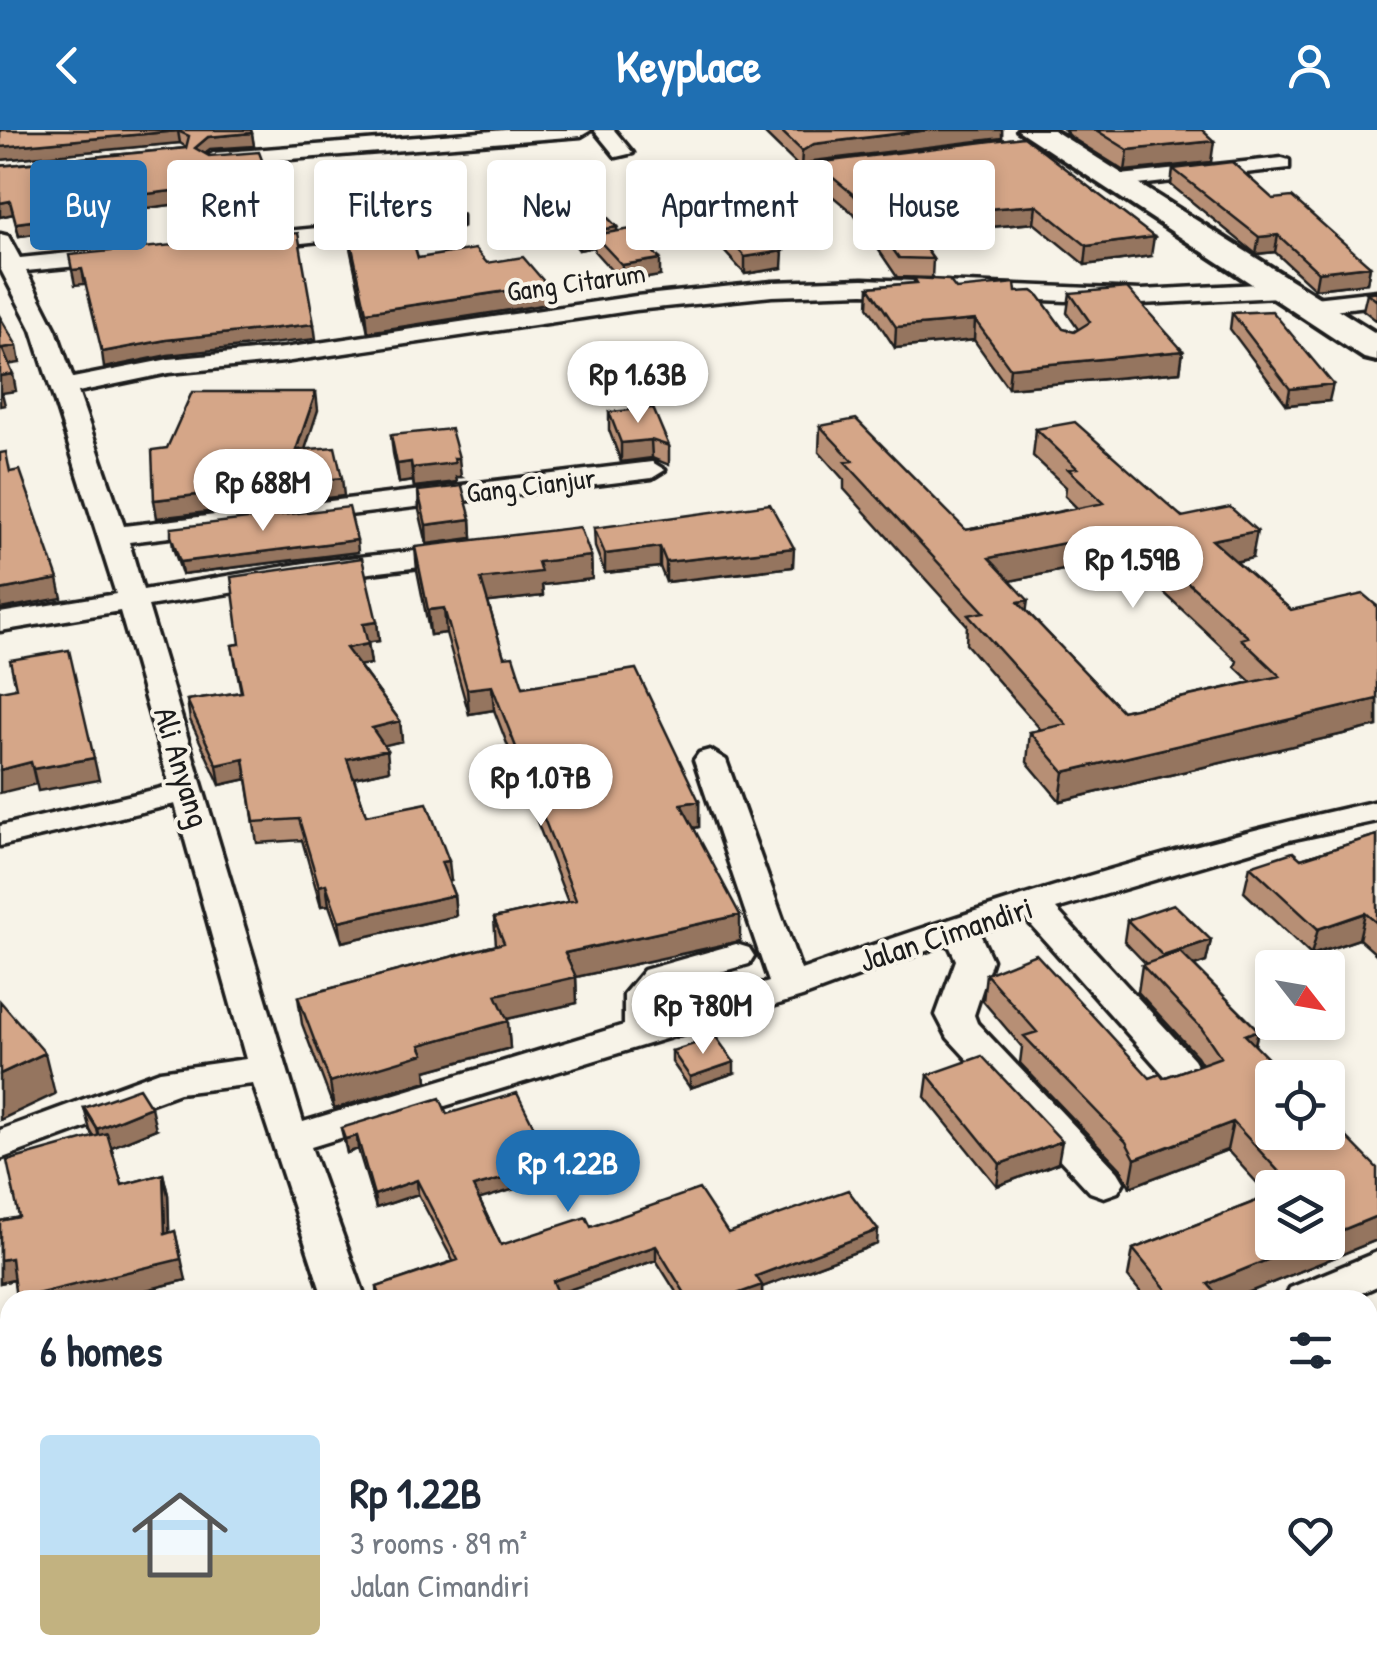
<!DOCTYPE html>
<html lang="en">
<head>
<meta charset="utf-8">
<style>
	body { margin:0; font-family:"Patrick Hand",sans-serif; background:#f2f2f3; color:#1f2937; height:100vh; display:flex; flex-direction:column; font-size:38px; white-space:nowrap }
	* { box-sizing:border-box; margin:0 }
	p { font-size:32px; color:#747a83 }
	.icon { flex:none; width:55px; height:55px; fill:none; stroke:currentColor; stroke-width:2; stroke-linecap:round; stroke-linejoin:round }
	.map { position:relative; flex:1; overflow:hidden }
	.drawer { position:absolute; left:0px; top:1160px; width:1378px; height:390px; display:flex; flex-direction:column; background:#fff; border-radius:30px 30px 0 0; box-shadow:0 5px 15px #0003 }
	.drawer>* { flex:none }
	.banner { position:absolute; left:30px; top:30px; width:1318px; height:90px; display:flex; gap:20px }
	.needle { width:65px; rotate:121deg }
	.buttons { position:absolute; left:1255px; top:820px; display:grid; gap:20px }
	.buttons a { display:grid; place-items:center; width:90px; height:90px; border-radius:10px; background:#fff; box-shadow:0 5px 15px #0003; font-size:50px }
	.price { position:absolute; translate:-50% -85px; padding:0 22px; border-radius:35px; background:#fff; color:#222; font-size:32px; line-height:65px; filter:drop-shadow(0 2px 5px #0008) }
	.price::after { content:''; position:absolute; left:50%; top:60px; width:30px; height:22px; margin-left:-15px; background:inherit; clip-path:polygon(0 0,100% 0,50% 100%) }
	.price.current { background:#1f6fb2; color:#fff }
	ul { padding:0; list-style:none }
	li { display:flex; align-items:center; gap:30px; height:250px; padding:0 40px }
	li+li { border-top:2px solid #e0e1e3 }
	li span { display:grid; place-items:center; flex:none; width:280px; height:200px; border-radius:10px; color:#555 }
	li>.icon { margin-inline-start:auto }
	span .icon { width:120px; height:120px; fill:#fffc; stroke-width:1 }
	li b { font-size:42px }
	h2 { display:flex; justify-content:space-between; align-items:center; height:120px; padding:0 40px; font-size:42px }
	.chip { padding:0 35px; border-radius:10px; background:#fff; box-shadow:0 5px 15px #0003; font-size:35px; line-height:90px }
	.chip.current { background:#1f6fb2; color:#fff }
	header { display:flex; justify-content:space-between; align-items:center; height:130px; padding:0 40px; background:#1f6fb2; color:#fff; font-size:45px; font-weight:800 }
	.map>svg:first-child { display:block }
</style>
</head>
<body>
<header><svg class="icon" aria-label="back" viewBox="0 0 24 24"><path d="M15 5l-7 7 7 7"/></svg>Keyplace<svg class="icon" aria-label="person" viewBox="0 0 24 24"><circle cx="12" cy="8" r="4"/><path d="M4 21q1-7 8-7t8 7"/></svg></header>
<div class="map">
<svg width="1377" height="1550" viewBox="0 0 1377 1550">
	<rect width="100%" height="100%" fill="#f7f3e8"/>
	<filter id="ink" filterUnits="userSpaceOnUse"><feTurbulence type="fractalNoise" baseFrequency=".01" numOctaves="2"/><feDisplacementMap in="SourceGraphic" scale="20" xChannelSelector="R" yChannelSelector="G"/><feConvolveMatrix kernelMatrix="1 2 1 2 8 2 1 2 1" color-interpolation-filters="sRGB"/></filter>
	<g filter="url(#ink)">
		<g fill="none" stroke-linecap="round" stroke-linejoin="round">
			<g stroke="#1c1c1c" stroke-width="7">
				<path id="minor" d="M506,0H591L581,6L213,35L203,29L213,23Z
					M594,0H614L633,23L616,27Z
					M1282,28L1289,30V38L1111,58L1101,52L1111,46Z
					M453,85L461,86V96L255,118L244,111L255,104Z
					M0,104L8,106L20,128L119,118L130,125L119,132L26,141L56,200L73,248L169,229L284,218L636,166L772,152L863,149L1141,160L1279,153L1290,160L1279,167L1141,174L863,163L772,166L636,180L284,232L169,243L78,262L124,396L652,332L665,340L652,348L129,412L143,460L311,432L463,416L477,424L463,432L311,450L148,476L303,992L624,895V864L644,840L736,814L749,818L754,826L749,834L670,856L660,867L661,884L769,852L694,630L699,623L710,620L726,630L801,840C989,773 1182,714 1377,671V691L1289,710L1056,779L1194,929L1199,938L1194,947L1180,951L1166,947L1025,788L979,802L992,830L974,885L977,893L1118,1042L1124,1052L1118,1062L1104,1067L1090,1062L948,908L936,885L956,830L948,813L802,867L311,1017L366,1170H324L253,954L179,963L0,1029V1000L160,941L246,929L175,674L0,716V696L170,656L120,481L0,501V483L116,464L32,200L0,138Z
					M1377,161V175L1305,183L1293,176L1305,169Z
					M1377,1122V1156L1346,1170H1284L1290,1158Z
					M1368,1186L1377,1189V1230L1368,1227Z
					M455,1540H505L509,1550H459Z"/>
			</g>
			<g stroke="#1c1c1c" stroke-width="8">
				<path id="highway" d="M1018,0H1053L1377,204V231L1364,228Z"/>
			</g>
			<use href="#minor" fill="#f7f3e8" fill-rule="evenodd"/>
			<use href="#highway" fill="#f7f3e8" fill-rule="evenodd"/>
		</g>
		<path fill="#b78f75" stroke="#1c1c1c" stroke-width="2.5" fill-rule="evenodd" d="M0,0H251L254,16L210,19L205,24L271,62L116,82L119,114L68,119L64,100L19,106L13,84L0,87V36L186,18V17L180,13L0,30Z
			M761,0H1002V8L814,31L801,39Z
			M1064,0H1202L1211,32L1125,41L1072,8Z
			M1024,7L1151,126L1085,135L1034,93L915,104L933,129L932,148L897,147L874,113V107H870L853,83L814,51L815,33Z
			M1173,39L1273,69L1370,136L1367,153L1315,159L1275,122L1256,124L1171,55Z
			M342,56L398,87L356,91L343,64Z
			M691,68L774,98V113L782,138L745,144L691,85Z
			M554,76L617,97V102L660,146L622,152L595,122L594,117L579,120L555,93Z
			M347,94L418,128L487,133L547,155L548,174L368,202L349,113Z
			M914,148L956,159L1016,162L1063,199L1074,202L1078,199L1067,183L1070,163L1183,221L1180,242L1008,258L974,210L895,218L868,177L869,157L914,153Z
			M1377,161V191L1363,180L1367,163Z
			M1232,183L1329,271L1287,275L1230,199Z
			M609,282L669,316V335L652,328L621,332L609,300Z
			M820,296L966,400L1077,378L1065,366L1066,357L1033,326L1036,299L1252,428L1236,432L1291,480L1377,476V596L1060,671L1027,632L1030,602L1041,600L966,514L967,495L844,359V350L819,322ZM1126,427L1237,531L1235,537L1251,552L1122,581L1026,480L1010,451Z
			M391,305L461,347H456L457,352L414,357L413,351L399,353L393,323Z
			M418,361L471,389L472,408L427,414L419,380Z
			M171,398L358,422L182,444L173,418Z
			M594,398L793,437L666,452L660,437L605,443L595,417Z
			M415,417L591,426L592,449L542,455L543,466L488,472L504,527L523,557L699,671V697L694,698L740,811L576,847L577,873L507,889L510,918L426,941L427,951L334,979L302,894L298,867L496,815L494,788L568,772L494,580L469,584L446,503L430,505L417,440Z
			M377,492L379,511L368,512L371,534L359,535L400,591L402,611L383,615L389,640L354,648L366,685L451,751L449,752L454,765L456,786L342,812L329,775L321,776L302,710L257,713L247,649L220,655L190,590L187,570L241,562L232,515Z
			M1377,705V825L1359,809L1311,825L1244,762L1250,736L1301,729Z
			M1127,790L1211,810L1206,832L1194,836L1258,900L1255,915L1272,948L1339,991L1337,998L1377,1110L1230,1170H1147L1128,1147L1133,1119L1269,1066L1227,1020L1130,1057L1121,1039L1020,933L1022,917L983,871L986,844L1150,948H1163L1202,934L1197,926L1138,862L1142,835L1146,834L1124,811ZM1272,1058H1328L1272,1112Z
			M672,921L734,943L690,958L672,932Z
			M928,945L1058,1033L997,1056L925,967Z
			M84,978L156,999L111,1017L122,1055L163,1044L168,1065L169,1103L186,1150L106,1170H17L14,1150L0,1153V1091L19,1087L94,1007L90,1000Z
			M447,984L553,1035V1048L479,1069L501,1115L591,1097L728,1103L877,1114L762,1157V1168L756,1170H681L656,1130L558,1163L561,1170H378L377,1157L453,1131L418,1064L376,1078L358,1019L347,1023L341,998Z
			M528,1540H1000L981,1550H533Z"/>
		<path fill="#95745f" stroke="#1c1c1c" stroke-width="2.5" d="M928,0H1002V8L814,31L801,39L802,21L814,14Z
			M178,1L180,13L0,30V17Z
			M252,3L254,16L210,19L196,30L195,18L208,7Z
			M1214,11L1211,32L1125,41L1128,20Z
			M269,49L271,62L116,82L119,114L68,119L65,106L114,68Z
			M10,71L13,84L0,87V73Z
			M1036,75L1034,93L901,105L902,86Z
			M397,78L398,87L356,91L355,83Z
			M62,87L64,100L19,106L16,93Z
			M884,88L875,94L874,107H870L871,89Z
			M617,97V114L594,105V117L579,120V103Z
			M774,98V114L760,100Z
			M1278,105L1275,122L1256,124L1259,107Z
			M1154,107L1151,126L1085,135L1087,116Z
			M783,121L782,138L745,144V127Z
			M660,129V146L622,152V135Z
			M1370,136L1367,153L1315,159L1318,142Z
			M82,139L85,154L75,155L72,140Z
			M547,155L548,174L368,202L366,182Z
			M975,190L974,210L895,218L896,197Z
			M314,194L316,209L168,225L104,238L102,222L166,210Z
			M17,216L20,233L6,235L2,218Z
			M1183,221L1180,242L1008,258L1010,238Z
			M13,244L16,261L2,263L5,275L0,276V246Z
			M1333,254L1329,271L1287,275L1290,259Z
			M316,262L318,280L299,338L296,320Z
			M651,310L652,328L621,332V313Z
			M454,328H459L461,347H456L457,352L414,357L412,338Z
			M411,332L413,351L399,353L397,334Z
			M342,348L344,366L157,388L154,370Z
			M471,389L472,408L427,414L426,395Z
			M1130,400L1126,427L986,456L989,428Z
			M1257,401L1252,428L1207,438L1212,410Z
			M357,410L358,422L182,444L180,432Z
			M660,417V437L605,443V424Z
			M794,418L793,437L666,452V432Z
			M591,426L592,449L542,455L543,466L482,473L481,449L538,432Z
			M58,449L62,468L0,479V460Z
			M1028,470L1024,498L1018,472Z
			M444,478L446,503L430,505L428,480Z
			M377,492L379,511L365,513L363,494Z
			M368,514L371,534L348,537L346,518Z
			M492,556L494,580L469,584L467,559Z
			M1377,569V596L1060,671L1064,642Z
			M400,591L402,611L374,618L372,598Z
			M387,620L389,640L349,649L347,629Z
			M94,628L99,650L38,661L33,639Z
			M244,629L247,649L220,655L217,635Z
			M31,632L36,654L0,663V640Z
			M699,671V697L681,700V674Z
			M449,731L451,751L442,753L441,732Z
			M326,754L329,775L321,776L319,756Z
			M454,765L456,786L342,812L339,791Z
			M1365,783L1359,809L1311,825L1318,799Z
			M740,785V811L576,847L577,873L498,891L496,865L565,823Z
			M1211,810L1206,832L1159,848L1163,826Z
			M508,891L510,918L426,941L427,951L334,979L330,952L420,915Z
			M1258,900L1252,928L1245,905Z
			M45,923L55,964L0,990V944Z
			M734,932V943L690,958V947Z
			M151,977L156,999L102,1021L97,999Z
			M1233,992L1227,1020L1130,1057L1135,1029Z
			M357,1006L358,1019L347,1023L345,1009Z
			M1062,1011L1058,1033L997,1056L1000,1034Z
			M553,1035V1048L474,1071L473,1057Z
			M163,1044L168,1065L170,1125L165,1104Z
			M417,1050L418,1064L376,1078L374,1065Z
			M1377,1086V1110L1230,1170H1204L1208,1154L1311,1112H1328V1106Z
			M878,1100L877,1114L762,1157V1168L756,1170H720L756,1146Z
			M175,1101L186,1150L106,1170H17Z
			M656,1116V1130L554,1165L553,1151Z
			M11,1128L17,1149L0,1153V1130Z
			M310,1540H312L313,1550H290Z
			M537,1540H559L560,1550H538Z
			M958,1540H1000L981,1550H939Z"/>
		<path fill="#d5a688" stroke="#1c1c1c" stroke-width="2.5" fill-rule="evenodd" d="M0,0H251L252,3L208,7L195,18L209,26L259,22L269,49L114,68L117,101L65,106L62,87L16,93L10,71L0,73V36L186,18L189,6L178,1L0,17Z
			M780,0H928L814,14L802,21Z
			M1096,0H1202L1214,11L1128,20Z
			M1024,7L1154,107L1087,116L1036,75L902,86L933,129L899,128L875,94L884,88L871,89L854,65L815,33Z
			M1232,32L1273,69L1292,67L1370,136L1318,142L1278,105L1259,107L1173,39Z
			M384,52L397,78L355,83L342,56Z
			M735,62L774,98L760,100L783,121L745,127L691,68Z
			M591,71L617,97L579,103L554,76Z
			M406,87L418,128L475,119L487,133L523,127L547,155L366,182L347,94Z
			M631,99L660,129L622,135L594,105Z
			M298,103L314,194L166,210L102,222L82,139L72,140L69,125Z
			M914,148L949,150L956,159L1015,153L1016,162L1032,161L1039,166L1063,199L1074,202L1090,192L1070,163L1127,158L1183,221L1010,238L975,190L896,197L869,157L917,153Z
			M1377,161V171L1367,163Z
			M1272,181L1333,254L1290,259L1232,183Z
			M0,187L17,216L2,218L13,244L0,246Z
			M192,262H316L296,320L335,317L342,348L154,370L152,320L167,318Z
			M653,278L669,316L651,310L621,313L609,282Z
			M856,289L966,400L1104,373L1068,339L1077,338L1036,299L1075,292L1182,387L1230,377L1257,401L1212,410L1291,480L1363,464L1377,476V569L1064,642L1030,602L1066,594L968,485L984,482L845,332L853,331L820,296ZM1130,400L1248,507L1241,509L1280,546L1122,581L1018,472L1028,470L989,428Z
			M451,299L459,328H454L455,333L412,338L411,332L397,334L391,305Z
			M6,322L10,342L20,340L58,449L0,460V323Z
			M462,356L471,389L426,395L418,361Z
			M770,374L794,418L666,432L660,417L605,424L594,398Z
			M349,377L357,410L180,432L171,406V398Z
			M580,397L591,426L538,432L541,442L481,449L504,527L513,526L523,557L636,539L699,671L681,674L740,785L565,823L576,847L496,865L508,891L420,915L424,924L330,952L298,867L504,813L494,788L576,770L492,556L467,559L444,478L428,480L415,417Z
			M362,428L377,492L363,494L368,514L346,518L400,591L372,598L387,620L347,629L366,685L427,673L449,731L441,732L454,765L339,791L326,754L319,756L299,689L254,692L244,629L217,635L187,570L242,562L232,515L240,514L231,447Z
			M69,520L94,628L33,639L31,632L0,640V561L16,558L10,530Z
			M1377,705V793L1365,783L1318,799L1250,736L1293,722L1301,729Z
			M1174,774L1211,810L1163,826L1127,790Z
			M1180,822L1258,900L1245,905L1287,948H1272V1002H1328V979L1339,991L1333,993L1377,1038V1086L1328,1106V1058H1291L1293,1057L1233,992L1135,1029L1126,1012L1024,906L1037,902L986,844L1036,824L1150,948L1160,944L1163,948L1221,927L1202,899L1142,835Z
			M0,871L45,923L0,944Z
			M716,907L734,932L690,947L672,921Z
			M982,926L1062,1011L1000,1034L928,945Z
			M139,958L151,977L97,999L84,978Z
			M517,963L553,1035L473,1057L501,1115L586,1087L591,1097L699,1059L728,1103L848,1060L878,1100L756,1146L762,1155L720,1170H689L656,1116L553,1151L561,1170H382L377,1157L458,1130L417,1050L374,1065L357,1006L345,1009L341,998L440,968L447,984Z
			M107,1003L122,1055L163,1044L165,1104L175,1101L181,1129L16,1169L11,1128L0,1130V1091L19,1087L7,1031Z
			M1272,1065V1112H1311L1208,1154L1222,1170H1175L1133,1119Z
			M10,1382V1540H310V1545L290,1550H0V1385Z
			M564,1540H958L939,1550H569Z"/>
	</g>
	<g text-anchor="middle" stroke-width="8" stroke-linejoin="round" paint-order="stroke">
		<g font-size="28" fill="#1c1c1c" stroke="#f7f3e8">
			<text transform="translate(576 152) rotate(-8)" y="10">Gang Citarum</text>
			<text transform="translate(531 355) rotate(-7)" y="10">Gang Cianjur</text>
		</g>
		<g font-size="32" fill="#1c1c1c" stroke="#f7f3e8">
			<text transform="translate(182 637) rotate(73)" y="11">Ali Anyang</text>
			<text transform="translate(946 804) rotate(-18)" y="11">Jalan Cimandiri</text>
		</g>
	</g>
</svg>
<div class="buttons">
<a><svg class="needle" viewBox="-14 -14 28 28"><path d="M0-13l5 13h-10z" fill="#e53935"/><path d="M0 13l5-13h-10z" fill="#747a83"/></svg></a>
<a><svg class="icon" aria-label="locate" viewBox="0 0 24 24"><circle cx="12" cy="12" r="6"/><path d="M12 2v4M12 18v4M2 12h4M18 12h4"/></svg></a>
<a><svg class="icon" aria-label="layers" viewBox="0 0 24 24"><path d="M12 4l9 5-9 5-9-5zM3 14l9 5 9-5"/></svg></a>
</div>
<b class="price" style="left:638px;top:296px">Rp 1.63B</b>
<b class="price" style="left:263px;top:404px">Rp 688M</b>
<b class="price" style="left:1133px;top:481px">Rp 1.59B</b>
<b class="price" style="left:541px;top:699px">Rp 1.07B</b>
<b class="price" style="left:703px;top:927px">Rp 780M</b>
<b class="price current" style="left:568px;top:1085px">Rp 1.22B</b>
<div class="banner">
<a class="chip current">Buy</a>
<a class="chip">Rent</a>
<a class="chip">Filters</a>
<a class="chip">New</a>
<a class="chip">Apartment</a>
<a class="chip">House</a>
</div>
<section class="drawer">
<h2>6 homes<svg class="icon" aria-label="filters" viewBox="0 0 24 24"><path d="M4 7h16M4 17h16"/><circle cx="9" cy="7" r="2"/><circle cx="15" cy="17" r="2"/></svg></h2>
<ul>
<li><span style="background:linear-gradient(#bfe0f5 60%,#c2b280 0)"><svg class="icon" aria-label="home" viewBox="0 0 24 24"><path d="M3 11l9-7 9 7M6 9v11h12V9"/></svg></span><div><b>Rp 1.22B</b><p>3 rooms · 89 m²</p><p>Jalan Cimandiri</p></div><svg class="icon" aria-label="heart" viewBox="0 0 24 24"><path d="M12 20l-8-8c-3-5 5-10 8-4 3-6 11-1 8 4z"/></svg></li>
</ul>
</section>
</div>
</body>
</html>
